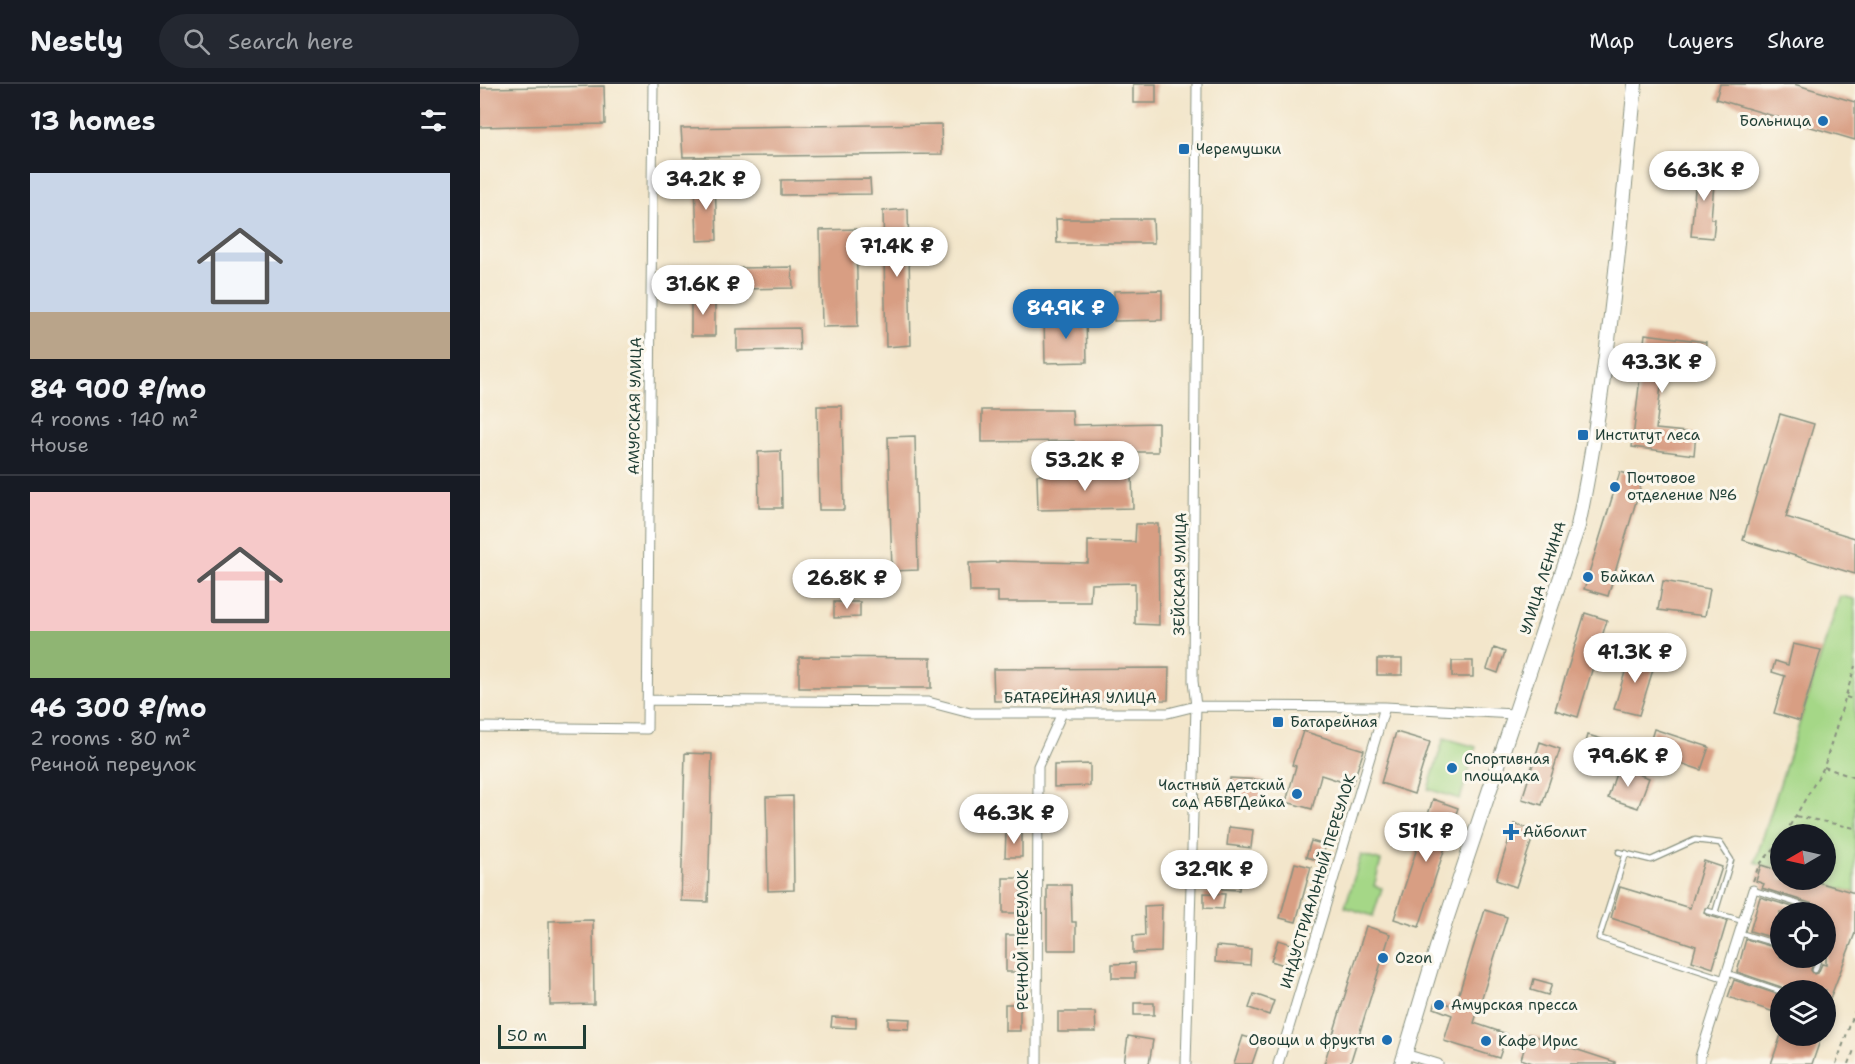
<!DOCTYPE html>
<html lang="en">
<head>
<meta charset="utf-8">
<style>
	body { margin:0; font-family:"Shantell Sans",sans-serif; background:#242831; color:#f1f3f6; height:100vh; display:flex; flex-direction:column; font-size:22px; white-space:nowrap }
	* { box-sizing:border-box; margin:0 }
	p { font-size:20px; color:#9ea1a6 }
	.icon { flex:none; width:33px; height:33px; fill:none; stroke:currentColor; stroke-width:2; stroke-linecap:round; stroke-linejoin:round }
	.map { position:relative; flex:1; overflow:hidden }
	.drawer { display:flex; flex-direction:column; background:#171b24; width:480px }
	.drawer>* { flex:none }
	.needle { width:39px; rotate:261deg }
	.tools { position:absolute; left:1290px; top:740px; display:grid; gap:12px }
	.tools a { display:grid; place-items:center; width:66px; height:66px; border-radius:50%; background:#171b24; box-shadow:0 3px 9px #0003; font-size:30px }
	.scale { position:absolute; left:18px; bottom:15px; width:88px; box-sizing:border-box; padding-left:6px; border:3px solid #1f3d34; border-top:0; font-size:16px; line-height:21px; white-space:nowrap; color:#1f3d34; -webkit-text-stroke:4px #fbf7ec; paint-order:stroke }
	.price { position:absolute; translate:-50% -51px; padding:0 14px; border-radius:21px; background:#fff; color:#222; font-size:20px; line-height:39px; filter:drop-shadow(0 2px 3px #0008) }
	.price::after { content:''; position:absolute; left:50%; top:36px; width:18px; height:14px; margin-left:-9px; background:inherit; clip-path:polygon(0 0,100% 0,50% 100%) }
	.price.active { background:#1f6fb2; color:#fff }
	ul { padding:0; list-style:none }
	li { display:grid; align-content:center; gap:12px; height:318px; padding:0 30px }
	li+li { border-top:2px solid #363941 }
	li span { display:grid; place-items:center; height:186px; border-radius:0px; color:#555 }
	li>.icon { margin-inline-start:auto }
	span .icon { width:108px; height:108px; fill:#fffc; stroke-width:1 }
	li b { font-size:26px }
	h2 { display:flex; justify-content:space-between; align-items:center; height:72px; padding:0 30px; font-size:26px }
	header { display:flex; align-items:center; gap:36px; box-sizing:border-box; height:84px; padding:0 30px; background:#171b24; border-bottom:2px solid #363941 }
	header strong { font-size:28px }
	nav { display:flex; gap:33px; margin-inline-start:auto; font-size:21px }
	.search { width:420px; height:54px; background:#242831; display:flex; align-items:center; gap:15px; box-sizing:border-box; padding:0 21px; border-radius:33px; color:#9ea1a6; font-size:22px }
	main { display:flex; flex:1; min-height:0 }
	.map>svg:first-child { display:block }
</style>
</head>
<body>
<header>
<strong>Nestly</strong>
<div class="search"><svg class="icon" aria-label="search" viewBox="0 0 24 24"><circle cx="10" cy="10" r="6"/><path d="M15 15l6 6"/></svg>Search here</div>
<nav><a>Map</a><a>Layers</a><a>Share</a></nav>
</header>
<main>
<section class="drawer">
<h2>13 homes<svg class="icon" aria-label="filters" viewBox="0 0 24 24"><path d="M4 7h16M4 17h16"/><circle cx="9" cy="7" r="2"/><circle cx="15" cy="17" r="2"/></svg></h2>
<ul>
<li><span style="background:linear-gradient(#c9d6e8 75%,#b9a48a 0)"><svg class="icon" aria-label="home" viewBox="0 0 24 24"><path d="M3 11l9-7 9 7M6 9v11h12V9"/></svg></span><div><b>84 900 ₽/mo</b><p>4 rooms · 140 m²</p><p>House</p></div></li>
<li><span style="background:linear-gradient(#f6c9c9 75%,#8fb573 0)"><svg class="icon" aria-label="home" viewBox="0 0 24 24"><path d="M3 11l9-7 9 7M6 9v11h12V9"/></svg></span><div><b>46 300 ₽/mo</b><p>2 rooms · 80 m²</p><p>Речной переулок</p></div></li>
</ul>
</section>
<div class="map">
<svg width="1375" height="980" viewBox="0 0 1375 980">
	<rect width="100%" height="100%" fill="#fbf7ec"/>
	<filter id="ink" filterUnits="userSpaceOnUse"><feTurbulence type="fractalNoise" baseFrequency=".0167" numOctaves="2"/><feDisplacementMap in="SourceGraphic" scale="12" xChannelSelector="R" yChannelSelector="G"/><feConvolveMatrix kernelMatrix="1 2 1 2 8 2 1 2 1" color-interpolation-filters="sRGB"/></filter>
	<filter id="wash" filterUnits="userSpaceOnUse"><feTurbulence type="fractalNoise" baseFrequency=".008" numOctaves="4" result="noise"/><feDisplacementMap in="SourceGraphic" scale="24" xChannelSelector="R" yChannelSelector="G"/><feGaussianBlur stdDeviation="1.35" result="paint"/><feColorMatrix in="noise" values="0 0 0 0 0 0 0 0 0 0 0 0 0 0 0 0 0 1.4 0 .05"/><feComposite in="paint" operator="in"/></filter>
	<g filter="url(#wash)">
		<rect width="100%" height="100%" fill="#f3e6cb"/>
		<path fill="#a5d787" stroke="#628a5e" stroke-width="1.5" d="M1360,512L1375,515V809L1330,795H1346V750H1300V786L1275,778Z
			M964,654L996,663L980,715L948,705Z
			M881,771L901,777L894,802L902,804L893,832L865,823Z"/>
		<g id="blocks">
			<path fill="#d89e83" d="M653,0H676V19H653Z
				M1240,0H1314L1375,18V56L1236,15Z
				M124,2L125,40L0,43V4Z
				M461,40L462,70L203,73L201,44Z
				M1217,82L1239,84L1238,100H1234L1231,135H1235L1233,154L1211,152Z
				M390,95L391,110L301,111V96Z
				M235,96L237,156L217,157L215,97Z
				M428,125L431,261L406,263L403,127Z
				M576,135H673L674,159H577Z
				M376,145L378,242L342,243L340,146Z
				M312,183L313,204L260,205V184Z
				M682,206V236L634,237V207Z
				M235,212V252H211V213Z
				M606,233L607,278L565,279L564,234Z
				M319,244L320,266L257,267V245Z
				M1165,250L1226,258L1224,279L1184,275L1176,345L1216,349L1214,371L1152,363Z
				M337,322H362L364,426H339Z
				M502,326H592L593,341L678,339V368H594V357L502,358Z
				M1300,330L1334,340L1306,433L1375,454V490L1263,456Z
				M435,352L438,486L412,487L408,353Z
				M301,367L302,424H279L278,368Z
				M1140,388L1163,394L1128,512L1104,505Z
				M652,390L653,424L558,426L557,391Z
				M656,440H678L679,541L655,540V499L611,500L610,518H518V508H490L489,479L519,478V477L608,479V457L655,458Z
				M1183,497L1230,505L1225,532L1178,526Z
				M354,518H380V533L354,534Z
				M1105,529L1127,536L1098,633L1075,626Z
				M1313,560L1341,566L1320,637L1294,629L1305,592L1292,588L1295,577L1308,581Z
				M1014,564L1025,568L1018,589L1007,585Z
				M1151,568L1176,576L1159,631L1134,625Z
				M319,573L451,574V604H319Z
				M897,575H922V591H897Z
				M972,577H993V593H972Z
				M689,584L688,616L514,617L513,585Z
				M1174,645L1229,663L1221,686L1167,668Z
				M823,647L884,666L872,701L841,691L832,725L806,718L816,682L812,681Z
				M916,648L950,658L934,710L901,699Z
				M1108,651L1139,660L1135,676L1104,666Z
				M1060,658L1080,665L1062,721L1042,715Z
				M205,669L232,670L228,818L201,817Z
				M610,680V702L574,703V681Z
				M1138,683L1169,694L1158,724L1128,714Z
				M750,694L783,696L782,720L748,719Z
				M313,712L314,806L288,807L286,713Z
				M953,715L978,724L939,843L914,835Z
				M1034,740L1055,747L1036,803L1016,796Z
				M749,743L773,746L771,764L747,761Z
				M526,748L542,749V773H525Z
				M831,757L846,761L841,777L826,773Z
				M1224,777L1242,783L1229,823L1225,824L1224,829L1227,831L1247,837L1233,884L1212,877L1216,862L1131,834L1140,803L1210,824Z
				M815,779L831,783L816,838L800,834Z
				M744,780L761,781L759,806L742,805Z
				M1281,781L1300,787V795H1328L1375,809V849L1346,925V906H1304L1301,903L1257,888L1266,855L1300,865V873H1321L1333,877L1331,886L1334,890L1338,889L1342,880L1346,881V828H1338L1339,823L1336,821L1282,804L1284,800L1276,797Z
				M523,794H541V829H523Z
				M567,801H591L592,838H596V866H567Z
				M724,809L745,810L743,825L724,824Z
				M1280,813L1329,828H1300V856L1270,847Z
				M682,821L681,868L653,869V852L665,851L664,822Z
				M1005,826L1027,833L994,939L1027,950L1019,974L964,957L972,931L954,924L956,917L975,922Z
				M113,836L114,920L70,921L69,837Z
				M886,842L910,850L870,980H844Z
				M526,851H541V888H526Z
				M798,856L811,860L804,881L791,877Z
				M736,862L771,865L770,881L735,878Z
				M655,879V894H632V880Z
				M1054,895L1072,900L1068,911L1051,906Z
				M1254,896L1300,911V930L1248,913Z
				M774,910L794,917L789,931L769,924Z
				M654,919H674V931H654Z
				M525,920H540V947H525Z
				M578,928H615L616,948H578Z
				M352,933L376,934V944L351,943Z
				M408,934L430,935L429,945L408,944Z
				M1049,950L1135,978V980H1055L1041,975Z
				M1301,951H1342L1332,980H1291Z
				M648,952L673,956L669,980H644Z
				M763,952L780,957L772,980H754Z"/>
		</g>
	</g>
	<g filter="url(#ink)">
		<use href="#blocks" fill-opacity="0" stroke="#899280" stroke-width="1.5"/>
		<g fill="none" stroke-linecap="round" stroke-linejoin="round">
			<g stroke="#899280" stroke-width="7">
				<path id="lane" d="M1139,768L1171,776L1215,756L1240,759L1251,776L1235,829
					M1146,769L1119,854L1245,895
					M1273,806L1335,825
					M1228,827L1263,837
					M1260,849L1300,861
					M1335,886L1339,874L1337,873
					M1247,889L1300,907"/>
			</g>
			<g stroke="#899280" stroke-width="11">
				<path id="street" d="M167,616L448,618L490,629H688L716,622L905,623L1034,630
					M0,643L167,645L173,0
					M925,970L958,980
					M557,980L558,682L582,629
					M706,980L716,622L713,597L717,0
					M798,980L905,623
					M1220,980V973L1273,806"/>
			</g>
			<g stroke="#899280" stroke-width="16">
				<path id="secondary" d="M922,980L959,857L1098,442C1128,297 1140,147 1155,0"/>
			</g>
			<path stroke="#899280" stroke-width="2" stroke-dasharray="4.5 4.5" stroke-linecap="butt" d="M1366,613L1375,616
				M1344,683L1375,694
				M1316,732L1375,744
				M1305,750L1344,683L1375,582
				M1273,797L1279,781L1300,758
				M1356,980L1375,927
				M1369,980L1375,963"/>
			<use href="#lane" stroke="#fff" stroke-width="4.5"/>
			<use href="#street" stroke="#fff" stroke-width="9"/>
			<use href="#secondary" stroke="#fff" stroke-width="14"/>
		</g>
	</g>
	<g fill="#1f6fb2" stroke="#fbf7ec" stroke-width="2">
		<circle cx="1343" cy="37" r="6"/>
		<rect x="698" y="59" width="12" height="12" rx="3"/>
		<rect x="1097" y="345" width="12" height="12" rx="3"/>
		<circle cx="1135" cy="403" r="6"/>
		<circle cx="1108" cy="493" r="6"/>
		<rect x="792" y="632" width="12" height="12" rx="3"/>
		<circle cx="972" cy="684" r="6"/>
		<circle cx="817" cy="710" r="6"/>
		<path d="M1028 739h6v6h6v6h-6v6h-6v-6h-6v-6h6z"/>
		<circle cx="903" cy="874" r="6"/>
		<circle cx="959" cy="921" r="6"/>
		<circle cx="907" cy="956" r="6"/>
		<circle cx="1006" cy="957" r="6"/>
	</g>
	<g text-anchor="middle" stroke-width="6" stroke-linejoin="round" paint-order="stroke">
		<g font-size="15" fill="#1f3d34" stroke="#fbf7ec" text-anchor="start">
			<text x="1331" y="42" text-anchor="end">Больница</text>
			<text x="716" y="70">Черемушки</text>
			<text x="1115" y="356">Институт леса</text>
			<text x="1147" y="399">Почтовое<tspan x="1147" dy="17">отделение №6</tspan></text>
			<text x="1120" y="498">Байкал</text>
			<text x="810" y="643">Батарейная</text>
			<text x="984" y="680">Спортивная<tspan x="984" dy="17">площадка</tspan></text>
			<text x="805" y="706" text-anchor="end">Частный детский<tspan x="805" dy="17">сад АБВГДейка</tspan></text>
			<text x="1043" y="753">Айболит</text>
			<text x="915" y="879">Ozon</text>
			<text x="971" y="926">Амурская пресса</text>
			<text x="895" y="961" text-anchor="end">Овощи и фрукты</text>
			<text x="1018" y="962">Кафе Ирис</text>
		</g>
		<g font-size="15" fill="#1f3d34" stroke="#fbf7ec">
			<text transform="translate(155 322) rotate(-89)" y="5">АМУРСКАЯ УЛИЦА</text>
			<text transform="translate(700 490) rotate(-89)" y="5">ЗЕЙСКАЯ УЛИЦА</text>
			<text transform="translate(1063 494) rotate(-72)" y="5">УЛИЦА ЛЕНИНА</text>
			<text x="600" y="619">БАТАРЕЙНАЯ УЛИЦА</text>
			<text transform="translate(838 797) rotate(-73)" y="5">ИНДУСТРИАЛЬНЫЙ ПЕРЕУЛОК</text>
			<text transform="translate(543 856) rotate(-90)" y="5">РЕЧНОЙ ПЕРЕУЛОК</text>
		</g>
	</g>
</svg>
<div class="tools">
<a><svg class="needle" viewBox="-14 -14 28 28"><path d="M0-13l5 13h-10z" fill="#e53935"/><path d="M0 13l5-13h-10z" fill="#9ea1a6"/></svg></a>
<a><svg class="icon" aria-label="locate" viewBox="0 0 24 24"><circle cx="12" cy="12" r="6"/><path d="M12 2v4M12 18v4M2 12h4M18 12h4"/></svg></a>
<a><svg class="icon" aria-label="layers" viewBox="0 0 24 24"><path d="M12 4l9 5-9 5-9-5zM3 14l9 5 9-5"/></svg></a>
</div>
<div class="scale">50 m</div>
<b class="price" style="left:1224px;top:118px">66.3K ₽</b>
<b class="price" style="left:226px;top:127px">34.2K ₽</b>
<b class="price" style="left:417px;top:194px">71.4K ₽</b>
<b class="price" style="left:223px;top:232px">31.6K ₽</b>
<b class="price active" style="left:586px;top:256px">84.9K ₽</b>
<b class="price" style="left:1182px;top:310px">43.3K ₽</b>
<b class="price" style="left:605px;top:408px">53.2K ₽</b>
<b class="price" style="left:367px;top:526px">26.8K ₽</b>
<b class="price" style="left:1155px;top:600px">41.3K ₽</b>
<b class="price" style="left:1148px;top:704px">79.6K ₽</b>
<b class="price" style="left:534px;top:761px">46.3K ₽</b>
<b class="price" style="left:946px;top:779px">51K ₽</b>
<b class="price" style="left:734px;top:817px">32.9K ₽</b>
</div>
</main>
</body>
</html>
